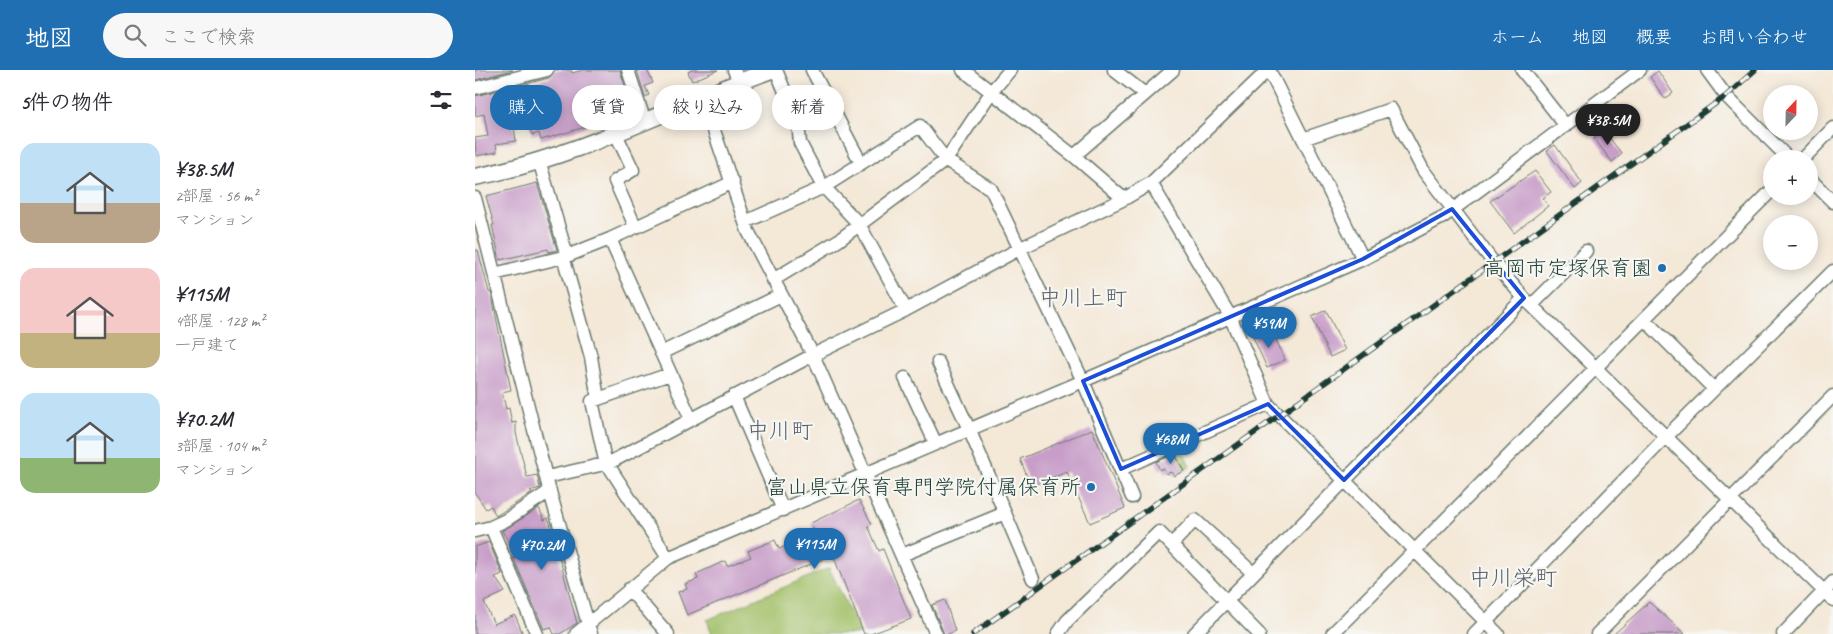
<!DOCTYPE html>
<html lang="ja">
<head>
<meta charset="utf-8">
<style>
	body { margin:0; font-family:Caveat,"Klee One",sans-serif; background:#f7f7f7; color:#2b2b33; height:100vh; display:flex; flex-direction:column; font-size:19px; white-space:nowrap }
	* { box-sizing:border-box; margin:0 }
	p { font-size:16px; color:#7c7c81 }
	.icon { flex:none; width:28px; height:28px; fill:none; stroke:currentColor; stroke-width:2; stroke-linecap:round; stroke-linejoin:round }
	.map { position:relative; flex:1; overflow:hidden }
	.details { display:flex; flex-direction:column; background:#fff; width:475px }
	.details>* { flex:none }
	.top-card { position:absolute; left:15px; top:15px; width:475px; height:45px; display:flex; gap:10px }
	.needle { width:32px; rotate:22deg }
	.tools { position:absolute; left:1288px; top:15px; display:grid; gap:10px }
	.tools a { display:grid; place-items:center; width:55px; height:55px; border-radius:50%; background:#fff; box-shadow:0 2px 12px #0003; font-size:25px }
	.price { position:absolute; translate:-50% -42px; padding:0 11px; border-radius:18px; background:#1f6fb2; color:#fff; font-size:16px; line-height:32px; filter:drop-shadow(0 1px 2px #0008) }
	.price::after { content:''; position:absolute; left:50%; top:30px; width:15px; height:11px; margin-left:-8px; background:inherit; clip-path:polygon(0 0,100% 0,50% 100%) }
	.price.active { background:#222; color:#fff }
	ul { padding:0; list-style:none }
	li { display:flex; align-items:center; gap:15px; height:125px; padding:0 20px }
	li span { display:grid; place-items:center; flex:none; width:140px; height:100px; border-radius:15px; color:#555 }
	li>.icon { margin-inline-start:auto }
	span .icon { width:60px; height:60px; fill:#fffc; stroke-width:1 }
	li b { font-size:21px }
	h2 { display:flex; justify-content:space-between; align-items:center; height:60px; padding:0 20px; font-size:21px }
	.chip { padding:0 18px; border-radius:22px; background:#fff; box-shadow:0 2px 12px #0003; font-size:18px; line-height:45px }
	.chip.active { background:#1f6fb2; color:#fff }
	header { display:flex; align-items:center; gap:30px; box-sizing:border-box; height:70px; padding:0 25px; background:#1f6fb2; color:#fff }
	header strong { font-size:24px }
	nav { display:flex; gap:28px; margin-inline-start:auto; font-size:18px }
	.search { width:350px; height:45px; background:#f7f7f7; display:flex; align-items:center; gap:12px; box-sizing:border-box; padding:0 18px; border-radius:28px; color:#7c7c81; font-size:19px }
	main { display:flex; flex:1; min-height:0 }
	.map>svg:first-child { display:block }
</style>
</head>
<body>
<header>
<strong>地図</strong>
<div class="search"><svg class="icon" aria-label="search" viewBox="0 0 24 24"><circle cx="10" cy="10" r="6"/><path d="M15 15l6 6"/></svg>ここで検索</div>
<nav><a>ホーム</a><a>地図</a><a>概要</a><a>お問い合わせ</a></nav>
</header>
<main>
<section class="details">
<h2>5件の物件<svg class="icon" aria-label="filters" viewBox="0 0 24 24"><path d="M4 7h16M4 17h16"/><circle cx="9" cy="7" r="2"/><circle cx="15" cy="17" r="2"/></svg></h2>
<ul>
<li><span style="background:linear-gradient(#bfe0f5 60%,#b9a48a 0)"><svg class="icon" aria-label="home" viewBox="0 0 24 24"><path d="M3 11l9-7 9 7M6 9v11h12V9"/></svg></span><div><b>¥38.5M</b><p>2部屋 · 56 m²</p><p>マンション</p></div></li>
<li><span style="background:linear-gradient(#f6c9c9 65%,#c2b280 0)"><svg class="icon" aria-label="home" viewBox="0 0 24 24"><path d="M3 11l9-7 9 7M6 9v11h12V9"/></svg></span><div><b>¥115M</b><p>4部屋 · 128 m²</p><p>一戸建て</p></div></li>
<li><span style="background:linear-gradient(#bfe0f5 65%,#8fb573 0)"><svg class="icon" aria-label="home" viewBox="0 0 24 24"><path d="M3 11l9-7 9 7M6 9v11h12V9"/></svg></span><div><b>¥70.2M</b><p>3部屋 · 104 m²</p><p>マンション</p></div></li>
</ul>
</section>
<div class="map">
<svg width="1358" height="564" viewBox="0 0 1358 564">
	<rect width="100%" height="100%" fill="#f6f6f2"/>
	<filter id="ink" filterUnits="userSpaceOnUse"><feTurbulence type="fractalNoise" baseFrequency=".02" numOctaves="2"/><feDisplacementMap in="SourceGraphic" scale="10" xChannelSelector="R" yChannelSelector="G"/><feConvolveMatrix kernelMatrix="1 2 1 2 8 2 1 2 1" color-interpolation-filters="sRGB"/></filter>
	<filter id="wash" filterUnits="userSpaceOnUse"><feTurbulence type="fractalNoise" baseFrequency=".0096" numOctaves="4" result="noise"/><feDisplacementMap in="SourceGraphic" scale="20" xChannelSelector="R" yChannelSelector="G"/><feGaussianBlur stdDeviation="1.12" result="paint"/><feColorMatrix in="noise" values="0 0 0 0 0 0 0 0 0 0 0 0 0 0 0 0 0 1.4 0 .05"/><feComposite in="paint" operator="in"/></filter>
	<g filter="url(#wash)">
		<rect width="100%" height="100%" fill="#f4e8d7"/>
		<path fill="#a3c067" stroke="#617e4e" d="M705,375L715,397L710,400L698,377Z
			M354,498L386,564H237L232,550Z"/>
		<g id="blocks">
			<path fill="#c89ec9" d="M0,0H38L0,10Z
				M80,0H96L97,3L108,0H145L156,35L107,58L66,70L64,63L57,65L43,16L74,8Z
				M162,0H172L178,13L170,16L174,25L170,27Z
				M217,0H243L217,11L213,2Z
				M1183,1L1198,23L1190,29L1175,7Z
				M34,18L41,71L21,74L22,82L1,86L0,68L13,66L9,44L0,46V26Z
				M1129,61L1147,84L1137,92L1119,68Z
				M1080,75L1107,113L1100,119L1072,81Z
				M1060,101L1076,122L1068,128L1073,136L1039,163L1015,131Z
				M62,113L82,180L74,182L73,179L25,190L17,155H19L11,126Z
				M0,180H3L14,222H16L36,320L27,322L31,339L34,338L37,353L41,352V363L52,407L62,405L65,418L55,421L57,423L21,446L16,436L11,439L0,423Z
				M851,240L870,280L855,287L837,247Z
				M797,260L810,290L792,298L778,267Z
				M617,359L650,438L615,453L592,402L556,416L545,389Z
				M700,384L709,401L699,406L696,402L691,404L688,398L685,400L681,392Z
				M384,430L397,454L393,456L404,481L408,479L436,549L396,564H389L358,485L212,545L203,522L212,519L210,514L223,509L221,504L250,491L252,496L276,487L273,481L300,470L304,479L340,464L336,453Z
				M64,438L69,450L73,448L75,453L102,553L85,564H79L76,557L69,559L38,487L42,486L27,461Z
				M14,472L27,504L20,507L30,522L9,532L19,554L40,545L48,564H0V477Z
				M470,530L480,561L473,564H469L457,535Z
				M1174,532L1210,564H1139Z"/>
		</g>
	</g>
	<g filter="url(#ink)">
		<use href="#blocks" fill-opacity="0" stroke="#6a796d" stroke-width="1"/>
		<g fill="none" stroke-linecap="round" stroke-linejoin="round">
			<g stroke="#6a796d" stroke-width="15">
				<path id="minor" d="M153,0L170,52
					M259,0L264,12
					M301,0L323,53L325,73L347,115L384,154L431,240
					M337,0L386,93
					M488,0L599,86L649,129
					M639,0L670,24
					M794,0L888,189
					M1047,0L1091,56
					M1232,0L1251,26L1314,89
					M0,18L72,0
					M228,28L273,161L338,285L461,564
					M141,64L158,100L140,111L160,156
					M828,69L916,39L948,100L1018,192L1049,228L1358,530
					M599,86L698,0
					M1328,89L1358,58
					M64,90L92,186
					M1334,108L1358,132
					M676,113L755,246L793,334L1023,564
					M0,128L73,415L116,564
					M270,152L349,117L445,56L471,90L516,119L608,311L657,427
					M135,169L216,349
					M88,186L116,287L123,329L195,304
					M19,204L92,186L135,169L258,112
					M298,210L364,170L471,90L517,21L535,0
					M1057,235L1111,181
					M1169,249L1239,319
					M186,283L306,225
					M463,292L494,359L558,509
					M430,308L460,372
					M259,326L308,440
					M123,329L117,331L130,390L193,488
					M646,399L793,334
					M72,407L134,393L338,285L431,240L546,178L649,129L676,113L793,0
					M16,457L31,450L75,421
					M0,461L16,457L62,564
					M697,474L720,450L778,503
					M427,485L530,443
					M154,519L193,564
					M101,564L193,488L608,311L888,189L968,147L1165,0
					M583,564L592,551L684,462L784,564
					M719,564L1049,228
					M857,564L1296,121
					M999,564L1192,366L1358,201
					M1122,564L1358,326
					M1308,564L1358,512"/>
			</g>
			<g stroke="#6a796d" stroke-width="19">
				<path id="major" d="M0,107C104,87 198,36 296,0"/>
			</g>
			<use href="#minor" stroke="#fff" stroke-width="12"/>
			<use href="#major" stroke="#fff" stroke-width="16"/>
			<g stroke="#1f3d34" stroke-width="5.5">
				<path id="rail" d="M498,564L1251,26L1280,0"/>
			</g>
			<use href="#rail" stroke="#f6f6f2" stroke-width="4" stroke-dasharray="11" stroke-linecap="butt"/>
		</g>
	</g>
	<path fill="none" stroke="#1d4ed8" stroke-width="4" stroke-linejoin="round" d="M977,139L1049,228L869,410L793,334L646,399L608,311L888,189Z"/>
	<g fill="#1f6fb2" stroke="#f6f6f2" stroke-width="2">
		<circle cx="1187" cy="198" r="5"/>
		<circle cx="616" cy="417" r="5"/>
	</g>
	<g text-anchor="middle" stroke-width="4.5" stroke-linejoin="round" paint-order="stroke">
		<g font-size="21" fill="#1f3d34" stroke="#f6f6f2" text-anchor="end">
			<text x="1177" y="205">高岡市定塚保育園</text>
			<text x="606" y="424">富山県立保育専門学院付属保育所</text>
		</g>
		<g font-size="22" fill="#5a5f68" stroke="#f6f6f2">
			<text x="608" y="235">中川上町</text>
			<text x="305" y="368">中川町</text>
			<text x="1038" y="515">中川栄町</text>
		</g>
	</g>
</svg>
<div class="tools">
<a><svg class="needle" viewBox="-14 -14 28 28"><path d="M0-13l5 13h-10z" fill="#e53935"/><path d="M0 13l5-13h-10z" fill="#7c7c81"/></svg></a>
<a>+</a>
<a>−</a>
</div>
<b class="price active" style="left:1133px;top:76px">¥38.5M</b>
<b class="price" style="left:794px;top:279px">¥59M</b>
<b class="price" style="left:696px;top:395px">¥68M</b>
<b class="price" style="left:340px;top:500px">¥115M</b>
<b class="price" style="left:67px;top:501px">¥70.2M</b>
<div class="top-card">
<a class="chip active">購入</a>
<a class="chip">賃貸</a>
<a class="chip">絞り込み</a>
<a class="chip">新着</a>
</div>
</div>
</main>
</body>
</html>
